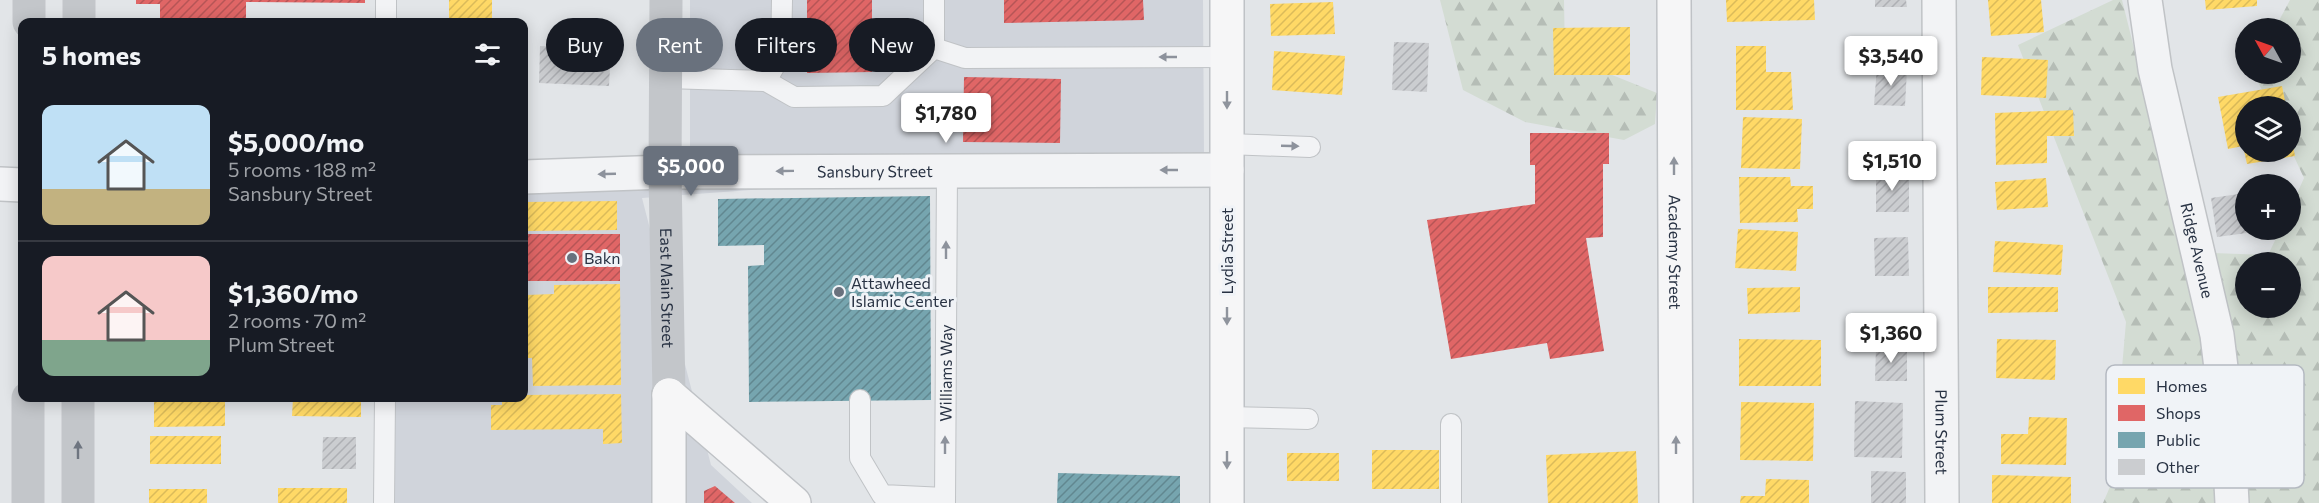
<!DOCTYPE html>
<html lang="en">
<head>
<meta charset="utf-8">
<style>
	body { margin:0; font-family:Commissioner,sans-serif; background:#20242c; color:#f1f3f6; height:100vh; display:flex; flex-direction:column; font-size:22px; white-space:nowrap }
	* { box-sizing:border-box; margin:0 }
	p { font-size:20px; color:#9ea1a6 }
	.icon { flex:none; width:33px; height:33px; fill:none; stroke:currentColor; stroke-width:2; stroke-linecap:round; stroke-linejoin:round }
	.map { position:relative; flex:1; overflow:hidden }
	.side { position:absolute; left:18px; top:18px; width:510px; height:384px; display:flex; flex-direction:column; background:#171b24; border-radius:12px; box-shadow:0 3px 15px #0003 }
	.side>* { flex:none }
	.top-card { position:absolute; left:546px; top:18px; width:570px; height:54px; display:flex; gap:12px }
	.needle { width:39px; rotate:310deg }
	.controls { position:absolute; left:2235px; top:18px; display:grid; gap:12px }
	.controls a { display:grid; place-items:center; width:66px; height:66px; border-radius:50%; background:#171b24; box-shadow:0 3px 15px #0003; font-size:30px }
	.price { position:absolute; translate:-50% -51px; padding:0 14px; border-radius:6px; background:#fff; color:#222; font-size:20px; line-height:39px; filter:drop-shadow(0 2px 3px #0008) }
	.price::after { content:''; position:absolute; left:50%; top:36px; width:18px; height:14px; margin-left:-9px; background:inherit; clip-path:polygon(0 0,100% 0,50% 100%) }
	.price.active { background:#69717d; color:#fff }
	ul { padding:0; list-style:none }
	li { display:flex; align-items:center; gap:18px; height:150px; padding:0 24px }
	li+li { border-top:2px solid #363941 }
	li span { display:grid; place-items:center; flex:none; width:168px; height:120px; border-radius:12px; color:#555 }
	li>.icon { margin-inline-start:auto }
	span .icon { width:72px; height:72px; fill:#fffc; stroke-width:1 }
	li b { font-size:26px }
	h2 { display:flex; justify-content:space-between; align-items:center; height:72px; padding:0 24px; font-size:26px }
	.chip { padding:0 21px; border-radius:27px; background:#171b24; box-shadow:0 3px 15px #0003; font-size:21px; line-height:54px }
	.chip.active { background:#69717d; color:#fff }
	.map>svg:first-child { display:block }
</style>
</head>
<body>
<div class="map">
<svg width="2319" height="503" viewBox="0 0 2319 503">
	<defs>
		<pattern id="forest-firs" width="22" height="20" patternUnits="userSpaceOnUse" patternTransform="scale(1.5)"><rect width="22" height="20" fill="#d3dcd3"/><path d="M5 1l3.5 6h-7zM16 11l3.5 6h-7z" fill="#b5bdb6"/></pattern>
		<pattern id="homes-hatch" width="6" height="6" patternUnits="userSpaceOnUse" patternTransform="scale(1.5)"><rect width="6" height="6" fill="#ffd966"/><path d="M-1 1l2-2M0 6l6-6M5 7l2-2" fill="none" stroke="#dbbb5a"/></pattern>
		<pattern id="shops-hatch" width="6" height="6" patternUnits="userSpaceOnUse" patternTransform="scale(1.5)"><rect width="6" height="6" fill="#e06666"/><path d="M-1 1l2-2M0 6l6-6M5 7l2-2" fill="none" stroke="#b65556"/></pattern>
		<pattern id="public-hatch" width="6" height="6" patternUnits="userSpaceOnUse" patternTransform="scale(1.5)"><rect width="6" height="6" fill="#76a5af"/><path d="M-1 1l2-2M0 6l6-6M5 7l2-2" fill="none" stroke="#618790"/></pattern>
		<pattern id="building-hatch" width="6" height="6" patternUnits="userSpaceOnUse" patternTransform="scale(1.5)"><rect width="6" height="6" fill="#cbcdd0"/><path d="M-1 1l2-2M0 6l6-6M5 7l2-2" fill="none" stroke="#aeb0b4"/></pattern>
	</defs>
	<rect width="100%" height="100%" fill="#e2e5e8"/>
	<path fill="#d0d4db" d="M690,0H1203L1204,157L642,198L711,465L752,503H385L386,398H524V170L690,155Z"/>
	<path fill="url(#forest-firs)" fill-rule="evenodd" d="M1440,0H1564L1565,56L1657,93L1655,124L1624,140L1525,122L1463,90Z
		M2113,0H2122L2185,252L2268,255L2280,230H2290L2291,207L2304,178L2291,150L2290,106H2270L2254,74H2290V28H2275L2290,0H2319V503H2103L2112,482L2126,322L2018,45ZM2246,262H2290V308H2246Z"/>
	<path fill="url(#homes-hatch)" d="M449,0H492V22H449Z
		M1726,0H1814L1815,20L1727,22Z
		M1988,0H2041L2044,32L1991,36Z
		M2205,0H2257V6L2206,10Z
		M1333,2L1335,34L1271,36L1270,4Z
		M1630,27V75H1554L1553,28Z
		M1736,46H1766V72H1791L1793,110H1736Z
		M1274,51L1345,56L1342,95L1272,90Z
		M1982,57L2048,60L2046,98L1981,95Z
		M2282,86L2286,106H2246V152H2290L2292,140L2295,156L2247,164L2243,146L2228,149L2218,97Z
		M2073,110L2074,136H2047V163L1996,165L1995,113Z
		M1743,117L1802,119L1800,169L1741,168Z
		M1739,177H1790L1791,186H1813V209H1797L1798,222L1740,223Z
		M2046,178L2048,207L1997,210L1995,182Z
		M617,201V230L524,231V202Z
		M1738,229L1798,232L1796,271L1735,268Z
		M1995,241L2063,245L2061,275L1993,272Z
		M620,284L621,385L533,386L532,358H524V305H527L526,295L554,294V285Z
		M1800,287V312L1748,314L1747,288Z
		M1988,287H2058V312L1988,313Z
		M1739,339L1821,340V386H1739Z
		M1997,339L2056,340L2055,380L1996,378Z
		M621,394L622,443L603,444V429L491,430V405H502V398H524V395Z
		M154,398H225V426L154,427Z
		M293,398H361V417L292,416Z
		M1741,402L1814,403L1813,461L1740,460Z
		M2029,417L2067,418L2066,465L2001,464V434H2028Z
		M150,436H221V464H150Z
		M1372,450H1439V489H1372Z
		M1636,451L1638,503H1548L1546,455Z
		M1287,453H1339V481H1287Z
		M1992,475L2071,477V503H1992Z
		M1766,479L1809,480V503H1740L1741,496H1765Z
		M278,488H347V503H278Z
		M149,489H207V503H149Z"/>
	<path fill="url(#shops-hatch)" d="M136,0H365V3L246,2V22H160V4H136Z
		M807,0H872V72L807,73Z
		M1004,0H1143L1144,20L1004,23Z
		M964,77L1061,79L1060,143L963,142Z
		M1530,133H1609V164H1603V237L1586,238L1604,351L1550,359L1547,343L1451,359L1427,220L1535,204V165H1530Z
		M524,234H620V281H524Z
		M715,486L735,503H704V491Z"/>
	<path fill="url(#public-hatch)" d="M930,196L931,400L749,402L748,266L764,265V245L718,246V199Z
		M1058,473L1180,476V503H1057Z"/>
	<path fill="url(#building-hatch)" d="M1875,0H1906L1907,7H1875Z
		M1394,42L1429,43L1427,92L1392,90Z
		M540,46L611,49L609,86L539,83Z
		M1877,67L1907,69L1905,106L1874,105Z
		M1876,171H1909V212H1876Z
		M2246,193V230L2262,231L2217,237L2211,198Z
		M1908,237L1909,276H1875L1874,238Z
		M1876,347L1907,348V381H1875Z
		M1855,401L1903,403L1902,458L1854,457Z
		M323,437H356V469H322Z
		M1871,471L1906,472V503H1871Z"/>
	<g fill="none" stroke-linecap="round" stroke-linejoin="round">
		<g stroke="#c0c3c6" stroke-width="22">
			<g id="service">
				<path d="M386,22V0"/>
				<path d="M934,48L965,58L1227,57"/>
				<path d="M666,78L766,81L794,97L883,96L934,48V0"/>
				<path d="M766,81L781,55L782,0"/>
				<path d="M1227,144L1310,147"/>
				<path d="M860,400V458L882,495L945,498"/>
				<path d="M1227,417L1308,419"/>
				<path d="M384,503L385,398"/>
				<path id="s1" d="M945,503L947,170"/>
				<path d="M1451,503V424"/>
			</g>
		</g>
		<g stroke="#c0c3c6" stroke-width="36">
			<g id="minor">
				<path id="s2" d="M1939,0L1942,503"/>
				<path id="s3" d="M2145,0L2155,69L2217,335L2228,425L2232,503"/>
				<path id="s4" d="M524,177L665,172L1227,170"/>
				<path d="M0,184L22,185"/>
			</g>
		</g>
		<g stroke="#bfc2c6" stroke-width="36">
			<g id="primary">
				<path id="s6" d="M1674,0L1676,503"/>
				<path d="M669,395L794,503"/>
				<path d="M669,503V395"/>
				<path d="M1227,503V0"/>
			</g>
		</g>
		<use href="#service" stroke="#f2f3f5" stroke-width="20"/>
		<use href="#minor" stroke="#f2f3f5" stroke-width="33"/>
		<g stroke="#c3c6ca" stroke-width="33">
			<path id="s5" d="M666,0L665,172L669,395"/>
			<path d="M29,22V0"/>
			<path d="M79,22V0"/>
			<path d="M28,398V503"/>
			<path d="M78,503V398"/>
		</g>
		<use href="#primary" stroke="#f6f6f7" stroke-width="33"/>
	</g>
	<defs><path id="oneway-solid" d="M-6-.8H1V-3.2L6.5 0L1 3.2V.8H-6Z" transform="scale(1.5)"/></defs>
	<g fill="#8d929c">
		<use href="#oneway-solid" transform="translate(1168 57) rotate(180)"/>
		<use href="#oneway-solid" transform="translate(1290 146) rotate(2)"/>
		<use href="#oneway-solid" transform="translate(1169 170) rotate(-180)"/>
		<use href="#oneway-solid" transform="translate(785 171) rotate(179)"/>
		<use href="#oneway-solid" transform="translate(607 174) rotate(178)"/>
		<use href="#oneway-solid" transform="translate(946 250) rotate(-90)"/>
		<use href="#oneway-solid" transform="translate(945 445) rotate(-90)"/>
	</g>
	<g fill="#8f949d">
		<use href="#oneway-solid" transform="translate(1227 100) rotate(90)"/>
		<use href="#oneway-solid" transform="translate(1674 166) rotate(-90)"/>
		<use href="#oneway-solid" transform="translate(1227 316) rotate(90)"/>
		<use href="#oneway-solid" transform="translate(1676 445) rotate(-90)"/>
		<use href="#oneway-solid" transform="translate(1227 460) rotate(90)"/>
	</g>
	<use fill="#6e7580" href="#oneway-solid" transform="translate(78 450) rotate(-90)"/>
	<g fill="#69717d" stroke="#f0f3f7" stroke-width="2">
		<circle cx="572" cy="258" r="6"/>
		<circle cx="839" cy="292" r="6"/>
	</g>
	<g text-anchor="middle" stroke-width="6" stroke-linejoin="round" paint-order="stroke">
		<g font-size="16" fill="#283243" stroke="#f0f3f7">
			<text dy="6" stroke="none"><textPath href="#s4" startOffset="351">Sansbury Street</textPath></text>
			<text dy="6" stroke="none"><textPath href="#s3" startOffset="256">Ridge Avenue</textPath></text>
			<text transform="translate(1227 251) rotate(-90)" y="6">Lydia Street</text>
			<text dy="6" stroke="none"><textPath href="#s6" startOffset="252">Academy Street</textPath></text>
			<text dy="6" stroke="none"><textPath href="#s5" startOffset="288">East Main Street</textPath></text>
			<text dy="6" stroke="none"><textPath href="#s1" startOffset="130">Williams Way</textPath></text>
			<text dy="6" stroke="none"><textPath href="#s2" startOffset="432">Plum Street</textPath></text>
		</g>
		<g font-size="16" fill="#283243" stroke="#f0f3f7" text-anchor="start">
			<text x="584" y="264">Bakn</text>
			<text x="851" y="289">Attawheed<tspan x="851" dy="18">Islamic Center</tspan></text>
		</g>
	</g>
	<rect x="2106" y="365" width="198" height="123" rx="9" fill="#f0f3f7" stroke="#b4b9c1" stroke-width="1.5"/>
	<rect x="2118" y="378" width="27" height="16" fill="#ffd966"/>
	<rect x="2118" y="405" width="27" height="16" fill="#e06666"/>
	<rect x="2118" y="432" width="27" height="16" fill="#76a5af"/>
	<rect x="2118" y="459" width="27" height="16" fill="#cbcdd0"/>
	<g font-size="16" fill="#283243">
		<text x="2156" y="392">Homes</text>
		<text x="2156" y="419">Shops</text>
		<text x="2156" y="446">Public</text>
		<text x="2156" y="473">Other</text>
	</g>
</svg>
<div class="controls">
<a><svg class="needle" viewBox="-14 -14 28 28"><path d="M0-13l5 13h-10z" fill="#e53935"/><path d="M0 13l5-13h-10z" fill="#9ea1a6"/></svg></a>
<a><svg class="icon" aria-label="layers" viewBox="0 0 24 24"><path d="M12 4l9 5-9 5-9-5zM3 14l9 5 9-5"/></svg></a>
<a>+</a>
<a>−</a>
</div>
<b class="price" style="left:1891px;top:87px">$3,540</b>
<b class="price" style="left:946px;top:144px">$1,780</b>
<b class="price" style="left:1892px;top:192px">$1,510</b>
<b class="price active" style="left:691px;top:197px">$5,000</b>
<b class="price" style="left:1891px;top:364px">$1,360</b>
<div class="top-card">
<a class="chip">Buy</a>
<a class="chip active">Rent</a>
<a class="chip">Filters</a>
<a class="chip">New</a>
</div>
<section class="side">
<h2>5 homes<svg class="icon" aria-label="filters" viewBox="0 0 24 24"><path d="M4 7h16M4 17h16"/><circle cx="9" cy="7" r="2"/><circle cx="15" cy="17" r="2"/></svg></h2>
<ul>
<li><span style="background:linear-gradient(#bfe0f5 70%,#c2b280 0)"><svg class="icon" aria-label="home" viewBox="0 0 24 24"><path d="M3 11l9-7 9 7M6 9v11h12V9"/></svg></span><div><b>$5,000/mo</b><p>5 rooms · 188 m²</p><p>Sansbury Street</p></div></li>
<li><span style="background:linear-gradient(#f6c9c9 70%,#7fa58c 0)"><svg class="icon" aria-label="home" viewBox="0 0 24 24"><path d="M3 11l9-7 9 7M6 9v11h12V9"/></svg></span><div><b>$1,360/mo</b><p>2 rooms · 70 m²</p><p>Plum Street</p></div></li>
</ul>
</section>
</div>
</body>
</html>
